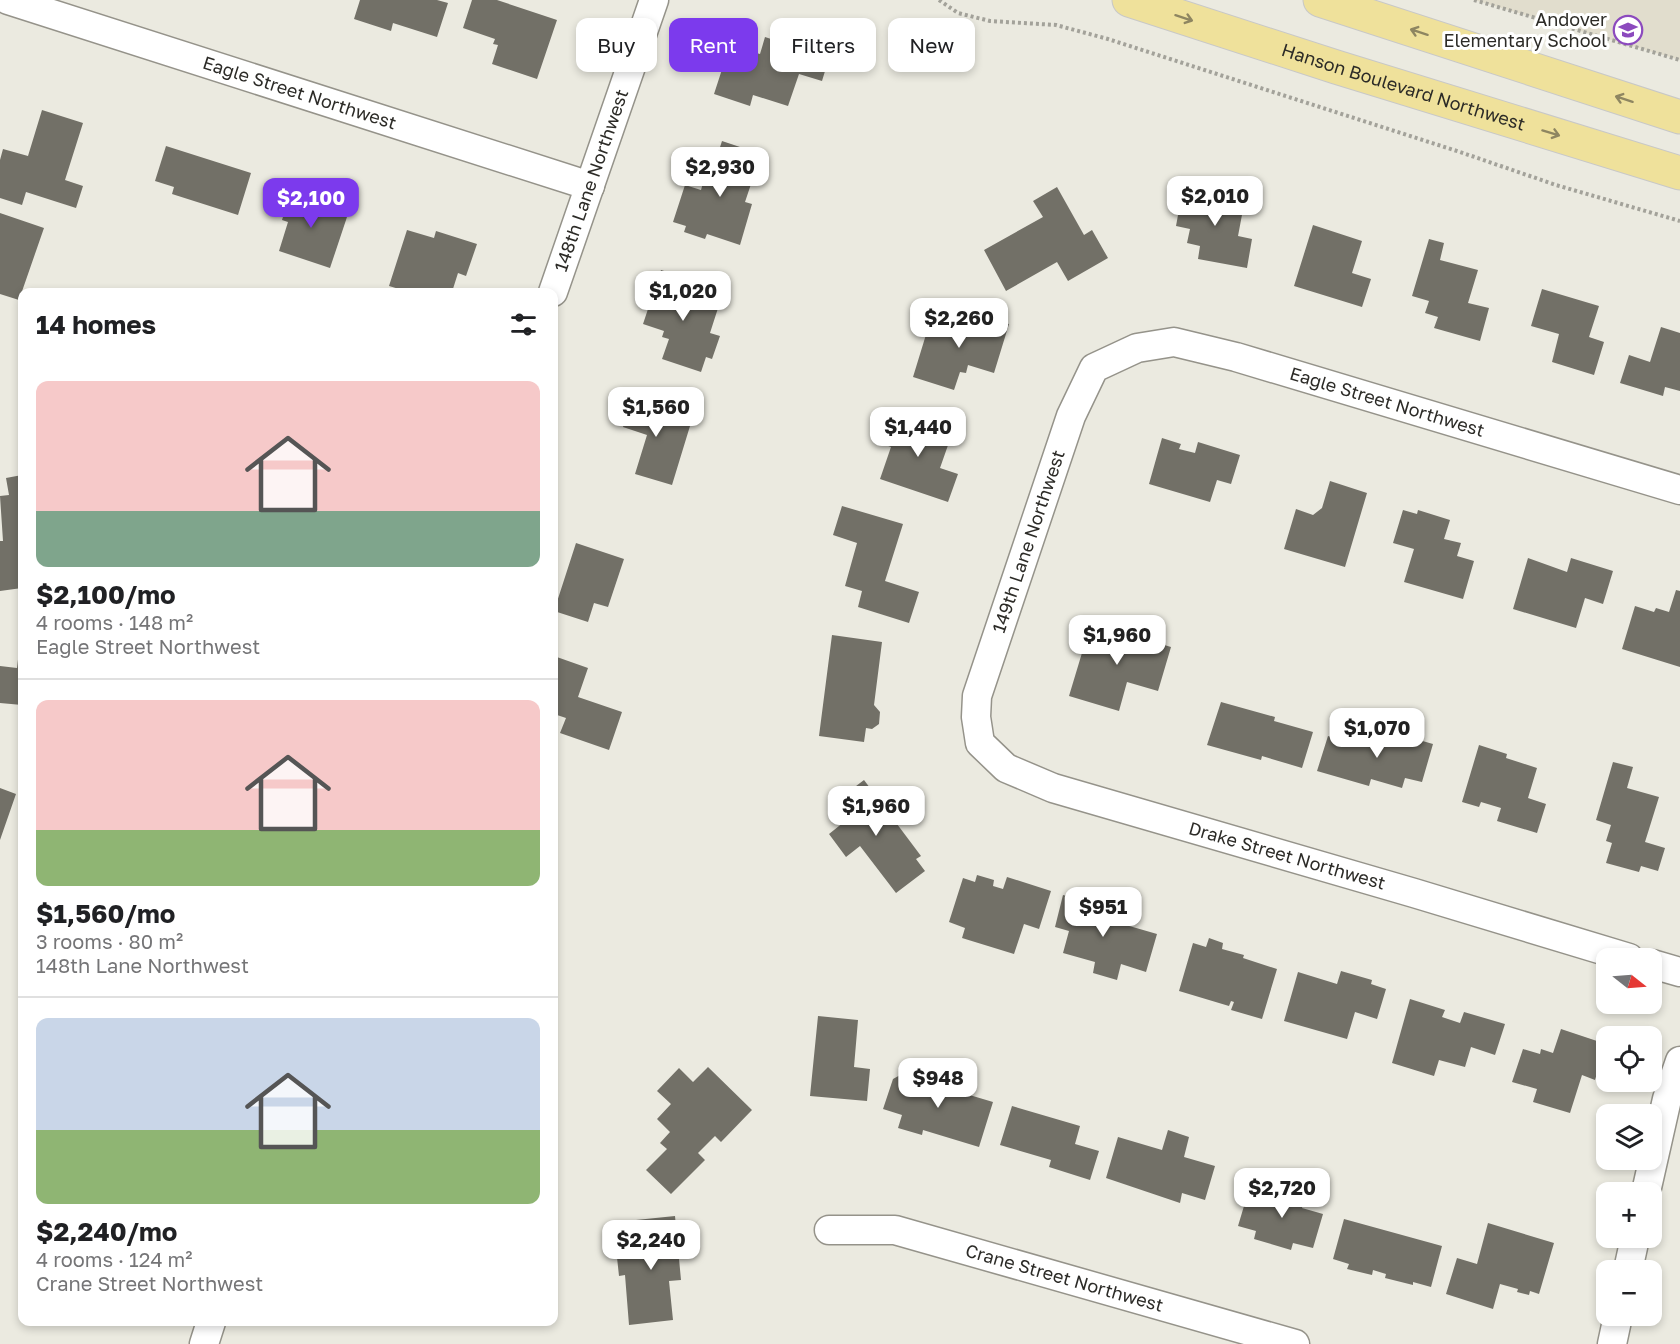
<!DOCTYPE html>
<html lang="en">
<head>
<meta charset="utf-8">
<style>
	body { margin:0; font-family:"Golos Text",sans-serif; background:#f2f2f2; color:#202124; height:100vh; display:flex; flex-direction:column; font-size:22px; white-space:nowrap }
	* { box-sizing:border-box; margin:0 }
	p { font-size:20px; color:#757577 }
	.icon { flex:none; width:33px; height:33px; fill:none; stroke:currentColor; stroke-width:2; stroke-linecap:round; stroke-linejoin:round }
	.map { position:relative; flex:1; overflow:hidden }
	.details { position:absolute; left:18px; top:288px; width:540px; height:1038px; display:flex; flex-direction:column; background:#fff; border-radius:12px; box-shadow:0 3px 9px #0003 }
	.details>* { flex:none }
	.hud { position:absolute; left:576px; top:18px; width:570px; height:54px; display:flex; gap:12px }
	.needle { width:39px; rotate:107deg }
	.fabs { position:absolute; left:1596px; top:948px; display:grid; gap:12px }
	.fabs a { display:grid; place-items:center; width:66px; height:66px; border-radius:12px; background:#fff; box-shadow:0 3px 9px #0003; font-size:30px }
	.price { position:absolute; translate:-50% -51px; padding:0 14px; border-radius:12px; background:#fff; color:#222; font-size:20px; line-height:39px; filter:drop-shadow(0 2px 3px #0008) }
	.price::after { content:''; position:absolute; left:50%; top:36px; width:18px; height:14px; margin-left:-9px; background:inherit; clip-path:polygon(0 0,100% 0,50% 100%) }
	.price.active { background:#7c3aed; color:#fff }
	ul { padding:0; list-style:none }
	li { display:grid; align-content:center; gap:12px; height:318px; padding:0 18px }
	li+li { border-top:2px solid #e0e0e0 }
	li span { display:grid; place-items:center; height:186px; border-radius:12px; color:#555 }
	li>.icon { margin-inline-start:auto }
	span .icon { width:108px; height:108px; fill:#fffc; stroke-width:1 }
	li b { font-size:26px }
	h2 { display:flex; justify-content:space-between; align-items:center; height:72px; padding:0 18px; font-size:26px }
	.tag { padding:0 21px; border-radius:12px; background:#fff; box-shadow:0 3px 9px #0003; font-size:21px; line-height:54px }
	.tag.active { background:#7c3aed; color:#fff }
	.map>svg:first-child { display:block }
</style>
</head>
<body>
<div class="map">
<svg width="1680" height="1344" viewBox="0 0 1680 1344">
	<rect width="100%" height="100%" fill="#ebeae0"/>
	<path fill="#e1ddcd" d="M1474,0H1680V60Z"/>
	<path fill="#727067" d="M360,0H437L448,3L437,37L393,23L391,31L354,19Z
		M472,0H497L557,20L537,79L492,64L498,45L493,44L495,39L463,28Z
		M765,37L829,58L822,81L799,74L788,106L753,95L750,106L714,94L728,51L747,58L749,51L760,54Z
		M42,110L83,123L65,180L83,186L76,208L26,192L22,205L0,198V160L3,149L28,156Z
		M722,141L758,153L749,180L752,181L745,202L752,204L740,245L707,234L705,239L684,232L686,226L673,222L685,185L701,190L703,183L710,185L714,173L712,172Z
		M166,146L251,173L238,215L172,194L174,187L155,181Z
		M1057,187L1084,235L1092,230L1108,258L1068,281L1057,262L1006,291L984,250L1043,217L1033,201Z
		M292,188L326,200L321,215L330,217L332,212L347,217L330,268L279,251L288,222L282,220Z
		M1183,188L1245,199L1238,236L1252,239L1247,268L1198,259L1200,246L1187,243L1190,229L1176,226Z
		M0,213L44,228L19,300L0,294Z
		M1313,225L1362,241L1352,273L1371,279L1362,307L1294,286Z
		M407,230L434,238L436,231L477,244L466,276L458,273L452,292H409L389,286Z
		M1429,239L1444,243L1440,260L1478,270L1468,303L1489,308L1480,341L1434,328L1438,317L1425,313L1429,301L1412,296Z
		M661,270L692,280L687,294L719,305L710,333L720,336L712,359L706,357L701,372L662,359L669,339L662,337L664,331L643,324Z
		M1542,289L1599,306L1589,337L1604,342L1594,375L1552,362L1559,334L1531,326Z
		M972,313L1009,324L994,373L968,365L966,373L960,372L954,390L913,377L932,315L967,327Z
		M1661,327L1680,333V391L1665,387L1663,396L1620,383L1629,355L1650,362Z
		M634,390L664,399L659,416L690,426L672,485L635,474L647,435L623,427Z
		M915,418L953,431L940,468L958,474L948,502L880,479L891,447L877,442L885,419L911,429Z
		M1162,438L1181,444L1179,449L1195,453L1198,442L1240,455L1231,484L1217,480L1210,502L1149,484Z
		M22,475V588L0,591V541H3L0,496L9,495L6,478Z
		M1330,481L1367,493L1345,567L1284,549L1296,509L1313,515L1322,508Z
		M842,506L903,524L885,581L919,592L909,623L858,607L862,591L845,586L857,543L833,535Z
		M1403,510L1417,514L1418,510L1450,520L1444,539L1461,543L1457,556L1474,561L1463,599L1404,582L1414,549L1393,543Z
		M576,543L624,559L608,607L594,603L588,622L554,611Z
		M1528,558L1567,572L1571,558L1613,571L1603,604L1585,598L1576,628L1513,609Z
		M1676,590L1680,591V667L1622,649L1635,606L1654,612L1656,608L1669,612Z
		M1091,623L1171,647L1158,691L1127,682L1119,711L1069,696Z
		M832,635L882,642L874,705L880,712L879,724L872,729L866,728L864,742L819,736Z
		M20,642H22V705L0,703V666L17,668Z
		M554,656L588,668L578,697L622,712L609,750L560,733L566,718L554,714Z
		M1221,702L1275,717L1274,721L1313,732L1302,768L1262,756L1261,760L1207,745Z
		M1370,726L1433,744L1422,782L1405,778L1402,788L1371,779L1369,786L1317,771L1328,736L1364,746Z
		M1479,745L1507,754L1506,758L1537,768L1528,798L1546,804L1537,833L1497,821L1501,808L1481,802L1479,807L1462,802Z
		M1613,762L1633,767L1627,788L1659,797L1645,842L1665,848L1658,871L1641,866L1639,872L1606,863L1612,843L1606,841L1611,825L1596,820Z
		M864,780L921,856L916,859L925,871L896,893L860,846L846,857L829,834L844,822L831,805Z
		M0,788L16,794L0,840Z
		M977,875L994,880L993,886L1003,889L1007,877L1051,891L1039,929L1024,924L1014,954L962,938L965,928L949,922L963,878L975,882Z
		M1063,895L1115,910L1112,921L1157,934L1146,972L1121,964L1117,980L1093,973L1095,962L1063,953L1069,931L1055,927Z
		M1209,938L1223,943L1222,949L1244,955L1243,958L1277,969L1262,1019L1231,1010L1234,1002L1231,1001L1229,1006L1179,991L1193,943L1206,947Z
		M1341,971L1372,980L1371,984L1386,989L1377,1019L1355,1012L1347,1039L1284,1021L1298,972L1337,984Z
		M1410,999L1445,1010L1442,1017L1460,1023L1464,1012L1505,1024L1495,1055L1471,1047L1465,1067L1439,1060L1434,1076L1392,1063Z
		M818,1016L858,1020L854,1067L870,1069L867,1101L810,1096Z
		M1561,1029L1606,1044L1595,1080L1582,1075L1570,1113L1533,1102L1537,1089L1512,1082L1523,1049L1540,1054L1541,1049L1553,1053Z
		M708,1067L752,1110L721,1142L715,1136L698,1153L705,1160L671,1194L646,1170L667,1149L660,1143L670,1132L657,1119L671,1104L657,1091L679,1068L693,1082Z
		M923,1071L949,1079L946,1088L993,1102L979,1147L923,1130L922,1135L898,1128L902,1115L883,1109L893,1079L902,1074L920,1082Z
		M1012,1106L1080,1126L1075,1144L1099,1151L1090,1180L1049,1167L1051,1160L1000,1145Z
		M1168,1130L1189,1137L1184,1157L1215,1166L1205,1200L1182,1193L1180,1203L1106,1178L1118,1137L1162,1150Z
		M1288,1181L1308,1187L1302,1208L1323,1214L1313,1248L1293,1243L1291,1250L1254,1239L1256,1231L1238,1226L1247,1196L1265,1201L1266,1196L1282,1201Z
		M675,1216L681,1280L669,1281L673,1320L629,1325L625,1275L619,1276L616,1248L639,1246L636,1220Z
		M1344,1219L1442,1246L1431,1287L1413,1282V1285L1385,1278L1386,1274L1373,1270L1372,1275L1347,1269L1349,1264L1333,1259Z
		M1488,1223L1554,1243L1539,1294L1530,1291L1529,1295L1517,1292L1518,1289L1500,1284L1493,1309L1446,1294L1457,1258L1477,1264Z"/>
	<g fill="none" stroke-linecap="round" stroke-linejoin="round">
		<g stroke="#95938a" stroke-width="31">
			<g id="minor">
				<path id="s1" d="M8,0L590,186"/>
				<path id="s2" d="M553,292L654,0"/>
				<path id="s3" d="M1629,958L1414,893L1053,788L1006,768L980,743L976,717L977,696L1071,416L1094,368L1137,348L1174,342L1236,357L1680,490"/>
				<path d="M1652,964L1680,972"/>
				<path d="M1646,1192L1667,1099L1680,1061"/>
				<path id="s4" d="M829,1230H895L1295,1344"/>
				<path d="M1628,1270L1635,1238"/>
				<path d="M204,1344L211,1322"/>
				<path d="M1612,1344L1618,1316"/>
			</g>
		</g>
		<g stroke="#c8c8c7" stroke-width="35">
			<g id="major">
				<path id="s5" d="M1129,0L1336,67L1680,173"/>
				<path d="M1320,0L1680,117"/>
			</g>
		</g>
		<path stroke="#a3a29a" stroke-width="4" stroke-dasharray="3 3" stroke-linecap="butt" d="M939,0L958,13L990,21L1056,25L1108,39L1460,152L1556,185L1680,221
			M1474,0L1680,60"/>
		<use href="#minor" stroke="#fff" stroke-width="28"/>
		<use href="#major" stroke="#efe19b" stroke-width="33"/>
	</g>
	<defs><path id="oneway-shaft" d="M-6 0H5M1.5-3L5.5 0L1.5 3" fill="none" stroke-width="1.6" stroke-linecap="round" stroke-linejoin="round" transform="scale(1.5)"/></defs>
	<g stroke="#8e8661">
		<use href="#oneway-shaft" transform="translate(1184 18) rotate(18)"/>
		<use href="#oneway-shaft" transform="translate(1419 32) rotate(-162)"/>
		<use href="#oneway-shaft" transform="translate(1624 99) rotate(-162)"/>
		<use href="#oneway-shaft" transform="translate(1551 133) rotate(17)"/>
	</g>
	<defs>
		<g id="school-ring" transform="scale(1.5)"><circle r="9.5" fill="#fff" stroke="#8c4abe" stroke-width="1.5"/><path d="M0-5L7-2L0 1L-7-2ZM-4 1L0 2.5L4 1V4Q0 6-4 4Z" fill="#8c4abe"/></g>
	</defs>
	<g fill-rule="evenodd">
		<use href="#school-ring" x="1628" y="30"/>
	</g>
	<g text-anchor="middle" stroke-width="6" stroke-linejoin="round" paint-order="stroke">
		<g font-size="18" fill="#2c2b27" stroke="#fff" text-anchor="end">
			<text x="1607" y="26">Andover<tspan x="1607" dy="21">Elementary School</tspan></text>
		</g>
		<g font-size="18" fill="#2c2b27" stroke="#fff">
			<text dy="6" stroke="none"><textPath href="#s5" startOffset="288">Hanson Boulevard Northwest</textPath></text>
			<text dy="6" stroke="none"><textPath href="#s1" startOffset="306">Eagle Street Northwest</textPath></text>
			<text dy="6" stroke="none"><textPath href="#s2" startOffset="118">148th Lane Northwest</textPath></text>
			<text dy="6" stroke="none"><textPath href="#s3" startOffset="1390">Eagle Street Northwest</textPath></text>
			<text dy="6" stroke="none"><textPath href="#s3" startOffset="898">149th Lane Northwest</textPath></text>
			<text transform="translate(1287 856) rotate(16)" y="6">Drake Street Northwest</text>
			<text dy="6" stroke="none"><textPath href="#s4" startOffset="242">Crane Street Northwest</textPath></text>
		</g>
	</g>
</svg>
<div class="fabs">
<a><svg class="needle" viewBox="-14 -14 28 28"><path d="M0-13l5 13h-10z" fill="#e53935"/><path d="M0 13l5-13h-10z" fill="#757577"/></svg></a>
<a><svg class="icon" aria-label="locate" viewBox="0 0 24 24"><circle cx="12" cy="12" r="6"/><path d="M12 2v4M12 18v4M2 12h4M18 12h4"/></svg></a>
<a><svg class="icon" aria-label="layers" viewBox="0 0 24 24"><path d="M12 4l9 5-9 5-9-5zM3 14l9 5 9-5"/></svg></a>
<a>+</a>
<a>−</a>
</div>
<b class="price" style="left:720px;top:198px">$2,930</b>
<b class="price" style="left:1215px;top:227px">$2,010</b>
<b class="price active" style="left:311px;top:229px">$2,100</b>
<b class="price" style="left:683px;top:322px">$1,020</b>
<b class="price" style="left:959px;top:349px">$2,260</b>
<b class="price" style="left:656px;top:438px">$1,560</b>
<b class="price" style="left:918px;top:458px">$1,440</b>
<b class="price" style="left:1117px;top:666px">$1,960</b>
<b class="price" style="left:1377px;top:759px">$1,070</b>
<b class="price" style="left:876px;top:837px">$1,960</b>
<b class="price" style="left:1103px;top:938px">$951</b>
<b class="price" style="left:938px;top:1109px">$948</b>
<b class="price" style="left:1282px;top:1219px">$2,720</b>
<b class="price" style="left:651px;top:1271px">$2,240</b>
<div class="hud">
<a class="tag">Buy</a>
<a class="tag active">Rent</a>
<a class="tag">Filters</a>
<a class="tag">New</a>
</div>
<section class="details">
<h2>14 homes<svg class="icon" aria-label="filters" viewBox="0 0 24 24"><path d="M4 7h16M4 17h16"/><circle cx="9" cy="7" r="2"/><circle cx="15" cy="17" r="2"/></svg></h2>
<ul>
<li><span style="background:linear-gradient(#f6c9c9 70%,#7fa58c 0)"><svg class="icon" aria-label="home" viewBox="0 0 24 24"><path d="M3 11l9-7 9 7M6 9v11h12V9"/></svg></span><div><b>$2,100/mo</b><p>4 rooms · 148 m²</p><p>Eagle Street Northwest</p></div></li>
<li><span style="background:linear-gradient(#f6c9c9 70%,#8fb573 0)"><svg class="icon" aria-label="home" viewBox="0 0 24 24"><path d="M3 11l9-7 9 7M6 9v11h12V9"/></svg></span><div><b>$1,560/mo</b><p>3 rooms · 80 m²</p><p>148th Lane Northwest</p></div></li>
<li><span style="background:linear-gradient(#c9d6e8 60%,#8fb573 0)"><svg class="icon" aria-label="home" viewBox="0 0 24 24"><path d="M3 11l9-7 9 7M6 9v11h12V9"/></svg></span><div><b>$2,240/mo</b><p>4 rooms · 124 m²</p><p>Crane Street Northwest</p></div></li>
</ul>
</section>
</div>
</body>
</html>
